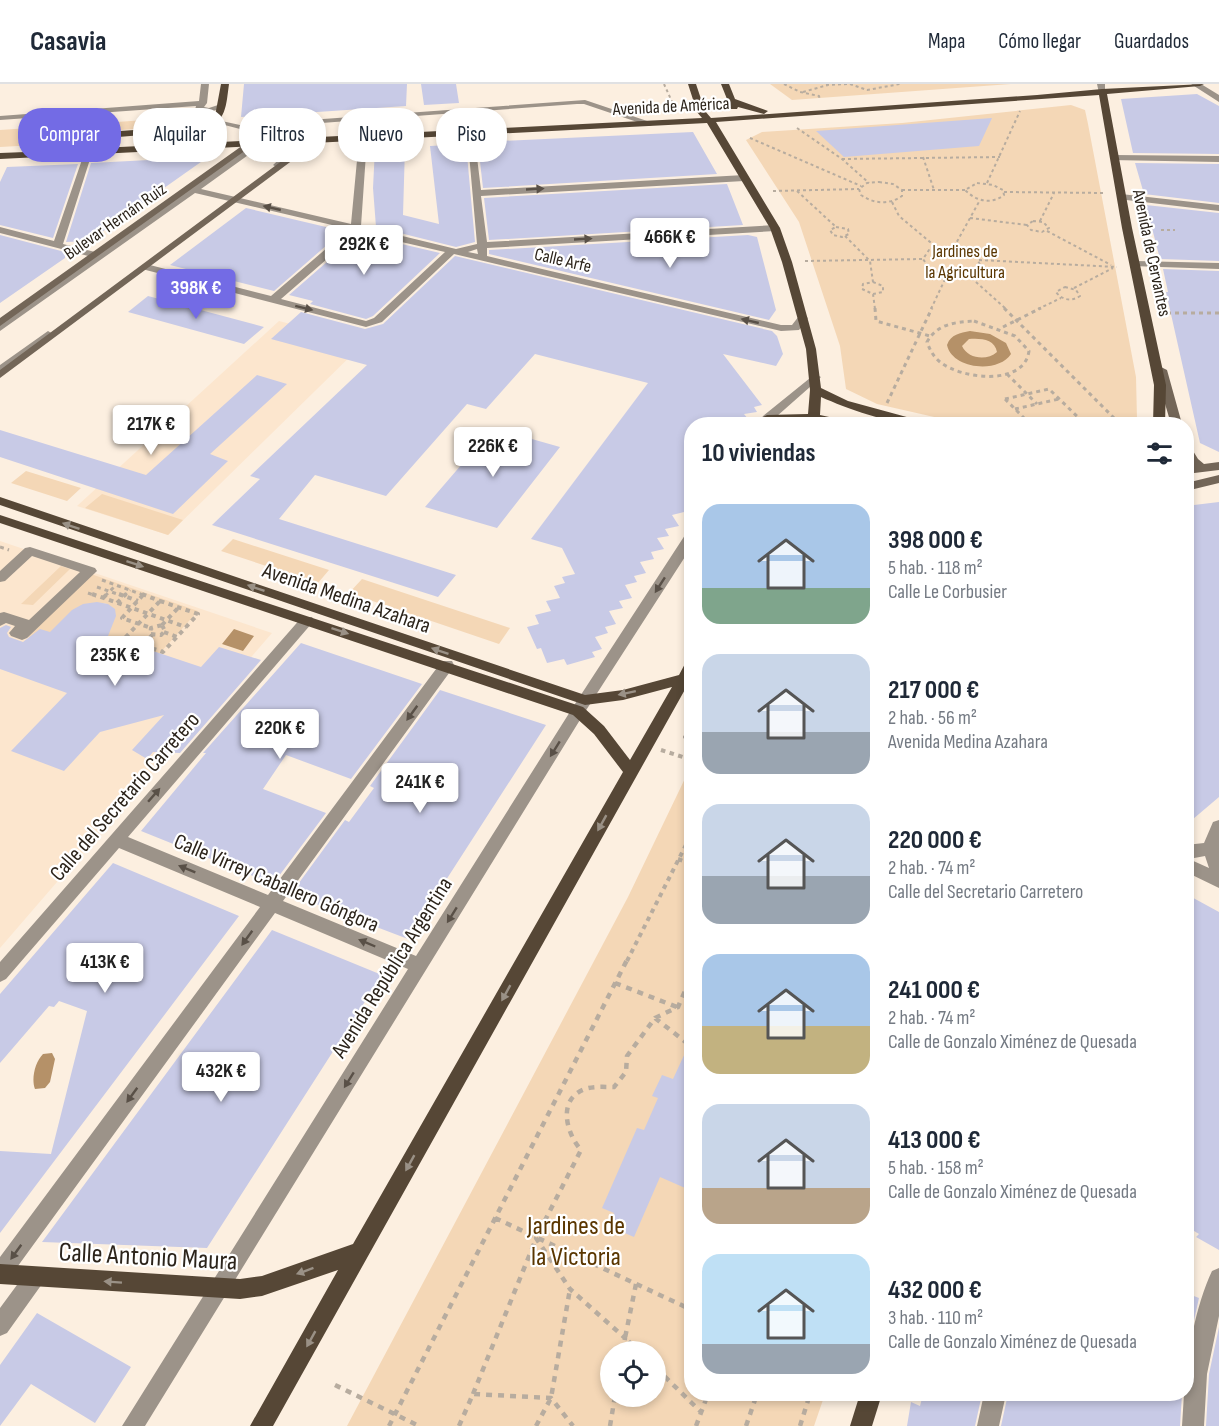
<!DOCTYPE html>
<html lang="es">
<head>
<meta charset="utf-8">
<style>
	body { margin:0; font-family:"Sofia Sans Condensed",sans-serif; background:#f6f6f7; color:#1f2937; height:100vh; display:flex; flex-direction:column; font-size:22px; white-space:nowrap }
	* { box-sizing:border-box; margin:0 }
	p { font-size:20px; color:#747a83 }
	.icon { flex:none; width:33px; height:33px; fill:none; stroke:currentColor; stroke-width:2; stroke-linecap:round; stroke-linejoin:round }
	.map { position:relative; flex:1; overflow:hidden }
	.side { position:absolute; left:684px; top:333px; width:510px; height:984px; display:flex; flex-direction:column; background:#fff; border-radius:24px; box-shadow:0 3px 9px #0003 }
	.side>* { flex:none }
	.banner { position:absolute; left:18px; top:24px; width:570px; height:54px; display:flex; gap:12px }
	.fabs { position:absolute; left:600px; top:1257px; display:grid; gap:12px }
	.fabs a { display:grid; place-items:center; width:66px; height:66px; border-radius:50%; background:#fff; box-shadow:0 3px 9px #0003; font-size:30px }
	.price { position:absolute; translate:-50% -51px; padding:0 14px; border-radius:6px; background:#fff; color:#222; font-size:20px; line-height:39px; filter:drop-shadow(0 2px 3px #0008) }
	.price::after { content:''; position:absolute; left:50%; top:36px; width:18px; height:14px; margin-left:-9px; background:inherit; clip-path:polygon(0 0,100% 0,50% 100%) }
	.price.active { background:#736be5; color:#fff }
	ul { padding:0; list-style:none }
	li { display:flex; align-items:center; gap:18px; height:150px; padding:0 18px }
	li span { display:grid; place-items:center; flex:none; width:168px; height:120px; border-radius:18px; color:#555 }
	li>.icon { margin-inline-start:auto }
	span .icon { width:72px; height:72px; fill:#fffc; stroke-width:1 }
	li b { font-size:26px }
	h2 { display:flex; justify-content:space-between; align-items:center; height:72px; padding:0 18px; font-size:26px }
	.chip { padding:0 21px; border-radius:24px; background:#fff; box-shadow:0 3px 9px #0003; font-size:21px; line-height:54px }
	.chip.active { background:#736be5; color:#fff }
	header { display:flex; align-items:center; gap:36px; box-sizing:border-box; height:84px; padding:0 30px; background:#fff; border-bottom:2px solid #e0e1e3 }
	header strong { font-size:28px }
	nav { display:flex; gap:33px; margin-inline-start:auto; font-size:21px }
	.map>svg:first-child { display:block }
</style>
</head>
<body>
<header>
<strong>Casavia</strong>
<nav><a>Mapa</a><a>Cómo llegar</a><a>Guardados</a></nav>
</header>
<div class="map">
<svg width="1219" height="1342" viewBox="0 0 1219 1342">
	<rect width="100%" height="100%" fill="#fcefe0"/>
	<path fill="#fce6ce" d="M279,237L364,259L168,451L77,422Z
		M0,457L272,549L0,864Z"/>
	<path fill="#f4d7b6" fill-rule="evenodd" d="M770,0H1011L792,16Z
		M1071,21L1085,26L1088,40L1136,293L1137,335L1120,340H965L877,320L846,305L840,262L799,138L746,56L762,48L902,39Z
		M189,33L188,41L81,49L55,60L0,63V46Z
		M26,387L81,404L67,417L11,399Z
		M102,410L183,436L168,451L85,424Z
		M233,455L329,486L318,499L221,467Z
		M61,482L70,485L33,521L21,520Z
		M88,489L198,527L159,570L99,555L108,520C79,514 61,540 41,558L22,551Z
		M362,495L510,544L499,560L349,509Z
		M691,682L692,1310H825L814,1342H347L628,813ZM610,1268H656V1312H610Z"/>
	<path fill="#b59168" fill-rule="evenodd" d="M970,247L990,250L1006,259L1011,270C998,290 952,285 947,261C951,250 960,249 970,247ZM969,255C980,254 995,255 997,268C987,277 968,275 962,262Z
		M234,545L254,552L243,567L222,560Z
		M52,969L55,975L50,998L45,1004L35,1005C31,995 35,978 43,970Z"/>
	<path fill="#c8cae6" d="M244,0H407L406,22L241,33Z
		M421,0H456L459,19L424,21Z
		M1197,10L1219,22V70L1133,69L1121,15Z
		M992,34L979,62L844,73L816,47Z
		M693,48L717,90L483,104L478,60L480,58Z
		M466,60L475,158L456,163L376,143L373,104L375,64L405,63L403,131L439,140L430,62Z
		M208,73L89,157L66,158L91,79Z
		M1135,79L1219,80V119L1144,110Z
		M78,80L53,154L0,141V98L7,83Z
		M727,100L743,141L489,156L484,114Z
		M1146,121L1219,129V177L1160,175Z
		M246,124L343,147L274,207L170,181Z
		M359,150L440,169L373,232L366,235L310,220L313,217L289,211Z
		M0,151L65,168V174L0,219Z
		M748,151L757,153L776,226L769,236L489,170V166Z
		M455,172L772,247L777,252L783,270L776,282L723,270L762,321L754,323L757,328L744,330L752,340H692V426L672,431L679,442L665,445L669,452L657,454L664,465L651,468L654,475L640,478L646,489L634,492L637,498L625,501L632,514L619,517L623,524L609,527L616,540L605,543L608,549L595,553L602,565L592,568L595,573L567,581L564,575L547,579L541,564L537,565L527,543L539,540L535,531L551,527L546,517L560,514L554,502L565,499L562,493L575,490L562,464L531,455L648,299L535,270L486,325L467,320L386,412L315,391L279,435L456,491L438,513L212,441L260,395L250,392L367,281L271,255L301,228L365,245L383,240Z
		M1163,185L1219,187V368L1200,359L1166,208H1168Z
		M148,212L264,243L244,260L128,228Z
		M257,291L287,300L210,370L228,377L173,430L0,373V346L146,391Z
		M493,344L560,363L497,444L425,423Z
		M1219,418V713L1186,741V459L1194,421Z
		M97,518L108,520L115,525L116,532L108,552L201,583L219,563L261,576L180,669L153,668L147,675L132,666L164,631L100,648L64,687L11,667L67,609L0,585V544L6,541L11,543L7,549L9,553L23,558L40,545L50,548L72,526L83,520Z
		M301,559L422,600L351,695L286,671L263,705L326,729L273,800L141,747L206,669H203Z
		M440,606L546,641L408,855L295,812L297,809L293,807L345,736L349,738L374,704L370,702Z
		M113,779L239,832L0,1149V1067L51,1070L87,927L59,917L54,923L49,922L0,979V910Z
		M1186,810L1219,828V1166L1196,1153L1199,1150L1186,1142Z
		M272,846L382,891L207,1164L42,1158Z
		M692,954V1019L684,1037L692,1040V1107L660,1093L634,1153L608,1142L614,1129L602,1124L637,1044L644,1046L658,1014L652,1012L662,991L673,995Z
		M1186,1209L1199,1214L1186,1272Z
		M37,1229L131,1283L95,1339L31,1300L0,1342V1281Z
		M1219,1243V1342H1206L1209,1290Z
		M923,1310H982L975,1342H907L911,1318L920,1322Z
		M1008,1310H1182L1180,1342H1001Z"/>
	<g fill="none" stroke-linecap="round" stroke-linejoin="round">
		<path stroke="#b7ac9f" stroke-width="2" stroke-dasharray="3 3" stroke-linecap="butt" d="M664,0L673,20L670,24
			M784,0L800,8L819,12L820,16
			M850,0L867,6L900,0
			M826,1L850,0
			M803,8L828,1
			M797,44L842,75L869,99
			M750,54L861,102
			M923,73L934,106
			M842,75L1000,73
			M879,98L893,100L902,106V112C889,121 874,120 861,111L859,105L867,99Z
			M977,99L993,101L1003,106L1004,111C991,121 976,117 965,106Z
			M987,99L1020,27
			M902,106H965
			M773,107L859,105
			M797,107L836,143
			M1004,108L1105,109
			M892,118L899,132L936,163
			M970,134L1027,141
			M1033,137L1043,138L1049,144L1042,148L1031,146L1027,141Z
			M1040,137L1054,109
			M836,143L848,145L849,150L842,153L833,151L830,146Z
			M1161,146H1175
			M1047,147L1111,181
			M845,152L870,177L873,198
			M954,163L976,172L980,181C964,199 935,194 923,175L929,166Z
			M954,163L980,116
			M979,176L1117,183
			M805,177L923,175
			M967,190L1006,225
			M873,198L883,202V208L873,210L862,205L863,200Z
			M1065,203L1076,206L1080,212C1071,218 1062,216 1056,208Z
			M1074,204L1113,184
			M873,210L875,225
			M931,225L947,191
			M1038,225L1061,214"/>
		<path stroke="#b7ac9f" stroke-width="3" stroke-dasharray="4 4" stroke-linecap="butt" d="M875,224L876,237L930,252
			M1004,224L1120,340
			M1159,229H1219
			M974,237L1015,252L1029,267C1024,303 961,295 940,278C933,272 930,266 927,258C937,240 955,238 974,237Z
			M1003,243L1041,224
			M1007,290L1037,320
			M1005,315L1049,305L1085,340
			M1005,315L1030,340
			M887,319L932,224
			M1015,325L1059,315
			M1056,340L1079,335
			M0,463L9,466
			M102,496L146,512
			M97,503L123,512
			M88,509L96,512
			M105,512L116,501
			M124,512L130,506"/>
		<path stroke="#b7ac9f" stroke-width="4" stroke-dasharray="4.5 4.5" stroke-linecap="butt" d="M92,510L186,543
			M119,510L138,517
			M142,510L160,517
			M143,511L122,534L151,544
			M103,514L107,510
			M160,517L198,530L163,568L124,555Z
			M117,519L126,510
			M162,541L165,547L161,551L150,550L151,544Z
			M162,541L179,523
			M164,548L177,553
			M143,561L152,551
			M661,666L692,676
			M678,775L692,780
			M627,877L692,749"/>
		<path stroke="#b7ac9f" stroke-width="4.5" stroke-dasharray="6 6" stroke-linecap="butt" d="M615,899L677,923
			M655,934L692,963
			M495,1134L692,1226
			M636,1200L625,1254L639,1268
			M623,1268L625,1254L570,1205L536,1154L581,1066C566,1049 557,1015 585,1005C594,1002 604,1003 614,1003L626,988L627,972L655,934L678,923L692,891
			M656,1284L701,1328
			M335,1301L419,1342
			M473,1310L536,1155
			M389,1342L627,876
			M459,1342L473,1310L551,1314L573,1342
			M536,1342L551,1314L570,1205
			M610,1342L615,1312
			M696,1342L708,1310
			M746,1342L757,1310
			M800,1342L810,1310"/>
		<path fill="#9c9389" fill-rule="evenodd" d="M201,0H209L207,19L204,23L209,24L221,20L225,22L224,24L209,28L195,26L196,22L0,36V32L199,17Z
			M1097,0H1105V9H1099Z
			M585,16L656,40L649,42L584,20H577L240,45L213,38L217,36L240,41Z"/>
		<path fill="#9c9389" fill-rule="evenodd" d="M1191,0H1201L1219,11V18Z
			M467,47L474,49L481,106L744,91L749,94L744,97L481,112L487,158L775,141L780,144L775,147L487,164V172L781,241H792L799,232L803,231L808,234L799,246L781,247L454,170L382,238L366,243L142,185L141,183L146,180L271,212L349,145L195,109L0,247V239L92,173L0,149V143L54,157L85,67L92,69L63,160L99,169L186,107V103H191L246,64L291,62L297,67L278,84L273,81L287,68L251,69L201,105L351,140L359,55L363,52L367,55L361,142L456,165L477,160ZM358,148L445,168L374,234L366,237L281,215ZM477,165L478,170L468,168Z
			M1114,71L1219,72V78L1111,76V72Z
			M1121,110L1219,121V127L1118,115V111Z
			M1136,177L1219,179V185L1132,182L1131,180Z
			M48,247L53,250L52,252L0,289V281Z
			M815,290L821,293L819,295L768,340H758L763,332Z
			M692,447V462L583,631L145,1342H122L408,885L275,829L7,1197L0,1200V1173L260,823L119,764L6,895L0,898V878L302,533H312L314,536L312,539L128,753L268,811L442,577H452L454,581L452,585L283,817L416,872L573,623L687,448Z
			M30,463L95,484L97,487L27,554L22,556L11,552L9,549L15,542L6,539L0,542V529L4,528L29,536L80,488L32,472L5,497L0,498V487L25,464Z
			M692,647V659L685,657L683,653L685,649Z
			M1219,736V804L1186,788V761L1204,759L1213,738ZM1205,772L1209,784L1189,775Z
			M35,1183L42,1186L45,1193L42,1200L7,1249L0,1252V1224L28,1186Z
			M1219,1184V1232L1207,1290L1204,1342H1182L1184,1310H1186C1186,1272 1196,1221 1212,1187Z
			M984,1310H1006L999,1342H977Z"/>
		<path fill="#736658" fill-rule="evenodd" d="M310,56L317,58L0,294V286Z
			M246,59L253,61L0,242V234Z
			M1161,283L1167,286L1182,340H1171L1155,286Z
			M1186,362H1190L1198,375L1204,380L1219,378V386L1186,390V382H1191L1186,376Z
			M1219,391V399L1186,407V399Z"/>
		<path fill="#564736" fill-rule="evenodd" d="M221,0H229C226,21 227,38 203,46L94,55L60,66L702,34L697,28L688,0H696L705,27L711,34L1037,11L1102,5L1204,0L1200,2L1107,10L1132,144L1166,301L1165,340H1153L1154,301L1122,144L1099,11L716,38L780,144L792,178L816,265L821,304L848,317L925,338L927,340C897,343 848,325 821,313L820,331L852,338L854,340H833L819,338L818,340H808L807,337H767L761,334L767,331L808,330L810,306L806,265L782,178L770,144L707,39L0,75V69L52,67V63L93,49L202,41L215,32Z
			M721,0H729L735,15L768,27L764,30L738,23L737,25H731Z
			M0,413L585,611L623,606L679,591L687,576L692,575V593L273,1342H250L338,1186L262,1212L240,1215L0,1200V1180L240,1195L262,1192L353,1160L623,688L594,650L573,631L0,439V431L583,623L604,642L630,676L672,603L623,616L585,621L0,421Z
			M860,1310H882L872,1342H850Z"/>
	</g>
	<defs><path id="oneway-solid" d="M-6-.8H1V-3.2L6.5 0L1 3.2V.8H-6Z" transform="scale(1.5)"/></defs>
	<g fill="#595047">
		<use href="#oneway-solid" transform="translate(535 105) rotate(-3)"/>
		<use href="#oneway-solid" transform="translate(272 124) rotate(-167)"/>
		<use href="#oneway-solid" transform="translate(583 155) rotate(-3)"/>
		<use href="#oneway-solid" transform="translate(304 224) rotate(14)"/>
		<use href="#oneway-solid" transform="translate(750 237) rotate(-167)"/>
		<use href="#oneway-solid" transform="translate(660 501) rotate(123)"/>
		<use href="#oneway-solid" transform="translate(412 629) rotate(126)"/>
		<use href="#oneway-solid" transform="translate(555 665) rotate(122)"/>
		<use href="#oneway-solid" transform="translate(154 711) rotate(-49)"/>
		<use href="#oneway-solid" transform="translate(187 785) rotate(-158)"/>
		<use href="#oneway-solid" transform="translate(452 831) rotate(122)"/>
		<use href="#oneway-solid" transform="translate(247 854) rotate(126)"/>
		<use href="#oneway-solid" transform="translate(367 859) rotate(-157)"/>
		<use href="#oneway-solid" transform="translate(349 996) rotate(122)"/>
		<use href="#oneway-solid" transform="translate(132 1011) rotate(126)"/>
		<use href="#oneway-solid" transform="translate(16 1168) rotate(126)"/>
	</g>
	<g fill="#9a9186">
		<use href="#oneway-solid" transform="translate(71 442) rotate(-161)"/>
		<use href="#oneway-solid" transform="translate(135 480) rotate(18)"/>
		<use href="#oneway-solid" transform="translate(256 504) rotate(-161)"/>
		<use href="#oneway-solid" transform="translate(340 547) rotate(18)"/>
		<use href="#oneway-solid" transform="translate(440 567) rotate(-161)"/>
		<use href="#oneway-solid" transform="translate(627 609) rotate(168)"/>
		<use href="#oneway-solid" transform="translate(602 739) rotate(119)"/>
		<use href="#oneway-solid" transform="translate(506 909) rotate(119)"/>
		<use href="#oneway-solid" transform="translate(410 1079) rotate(119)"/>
		<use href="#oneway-solid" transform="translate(305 1187) rotate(160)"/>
		<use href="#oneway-solid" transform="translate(113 1198) rotate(-176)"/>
		<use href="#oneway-solid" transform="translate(311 1255) rotate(119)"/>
	</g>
	<g text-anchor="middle" stroke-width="4.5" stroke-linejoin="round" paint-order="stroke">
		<g font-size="18" fill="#2c241b" stroke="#fff">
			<text transform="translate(671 22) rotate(-3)" y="6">Avenida de América</text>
			<text transform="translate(115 137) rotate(-35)" y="6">Bulevar Hernán Ruiz</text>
			<text transform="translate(1152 169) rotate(78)" y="6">Avenida de Cervantes</text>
			<text transform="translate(563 176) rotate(13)" y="6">Calle Arfe</text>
		</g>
		<g font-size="18" fill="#5a3600" stroke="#fff">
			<text x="965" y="173">Jardines de<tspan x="965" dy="21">la Agricultura</tspan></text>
		</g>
		<g font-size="22" fill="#2c241b" stroke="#fff">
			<text transform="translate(347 513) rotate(19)" y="8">Avenida Medina Azahara</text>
			<text transform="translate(124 712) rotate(-49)" y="8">Calle del Secretario Carretero</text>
			<text transform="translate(277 798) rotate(23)" y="8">Calle Virrey Caballero Góngora</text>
			<text transform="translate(391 883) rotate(-58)" y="8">Avenida República Argentina</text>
		</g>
		<g font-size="27" fill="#5a3600" stroke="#fff">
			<text x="576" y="1150">Jardines de<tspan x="576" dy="31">la Victoria</tspan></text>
		</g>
		<g font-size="27" fill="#2c241b" stroke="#fff">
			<text transform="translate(148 1172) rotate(3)" y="9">Calle Antonio Maura</text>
		</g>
	</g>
</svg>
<div class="fabs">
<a><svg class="icon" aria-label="locate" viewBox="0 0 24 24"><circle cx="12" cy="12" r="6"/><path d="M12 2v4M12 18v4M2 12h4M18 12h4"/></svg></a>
</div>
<b class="price" style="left:670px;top:185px">466K €</b>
<b class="price" style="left:364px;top:192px">292K €</b>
<b class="price active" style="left:196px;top:236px">398K €</b>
<b class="price" style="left:151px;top:372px">217K €</b>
<b class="price" style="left:493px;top:394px">226K €</b>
<b class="price" style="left:115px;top:603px">235K €</b>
<b class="price" style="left:280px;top:676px">220K €</b>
<b class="price" style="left:420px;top:730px">241K €</b>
<b class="price" style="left:105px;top:910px">413K €</b>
<b class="price" style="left:221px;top:1019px">432K €</b>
<div class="banner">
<a class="chip active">Comprar</a>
<a class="chip">Alquilar</a>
<a class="chip">Filtros</a>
<a class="chip">Nuevo</a>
<a class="chip">Piso</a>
</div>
<section class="side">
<h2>10 viviendas<svg class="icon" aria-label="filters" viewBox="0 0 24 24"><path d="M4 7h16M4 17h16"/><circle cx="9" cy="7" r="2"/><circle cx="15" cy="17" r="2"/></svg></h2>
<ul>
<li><span style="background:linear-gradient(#a9c7e8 70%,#7fa58c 0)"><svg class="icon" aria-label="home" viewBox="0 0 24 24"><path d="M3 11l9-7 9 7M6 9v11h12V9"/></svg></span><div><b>398 000 €</b><p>5 hab. · 118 m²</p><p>Calle Le Corbusier</p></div></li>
<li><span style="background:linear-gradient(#c9d6e8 65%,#9aa5b1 0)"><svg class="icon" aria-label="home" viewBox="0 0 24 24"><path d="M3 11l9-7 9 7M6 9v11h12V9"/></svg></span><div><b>217 000 €</b><p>2 hab. · 56 m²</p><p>Avenida Medina Azahara</p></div></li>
<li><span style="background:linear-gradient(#c9d6e8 60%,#9aa5b1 0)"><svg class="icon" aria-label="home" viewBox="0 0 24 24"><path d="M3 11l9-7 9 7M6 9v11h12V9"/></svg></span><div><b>220 000 €</b><p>2 hab. · 74 m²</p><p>Calle del Secretario Carretero</p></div></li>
<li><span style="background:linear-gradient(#a9c7e8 60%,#c2b280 0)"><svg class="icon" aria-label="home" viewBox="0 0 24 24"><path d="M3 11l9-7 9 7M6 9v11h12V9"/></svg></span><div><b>241 000 €</b><p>2 hab. · 74 m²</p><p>Calle de Gonzalo Ximénez de Quesada</p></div></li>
<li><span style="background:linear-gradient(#c9d6e8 70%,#b9a48a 0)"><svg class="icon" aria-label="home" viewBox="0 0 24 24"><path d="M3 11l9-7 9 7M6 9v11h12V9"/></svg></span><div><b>413 000 €</b><p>5 hab. · 158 m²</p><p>Calle de Gonzalo Ximénez de Quesada</p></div></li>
<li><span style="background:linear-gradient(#bfe0f5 75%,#9aa5b1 0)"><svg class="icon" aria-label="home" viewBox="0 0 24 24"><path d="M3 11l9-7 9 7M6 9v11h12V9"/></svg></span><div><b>432 000 €</b><p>3 hab. · 110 m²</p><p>Calle de Gonzalo Ximénez de Quesada</p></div></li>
</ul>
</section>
</div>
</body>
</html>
